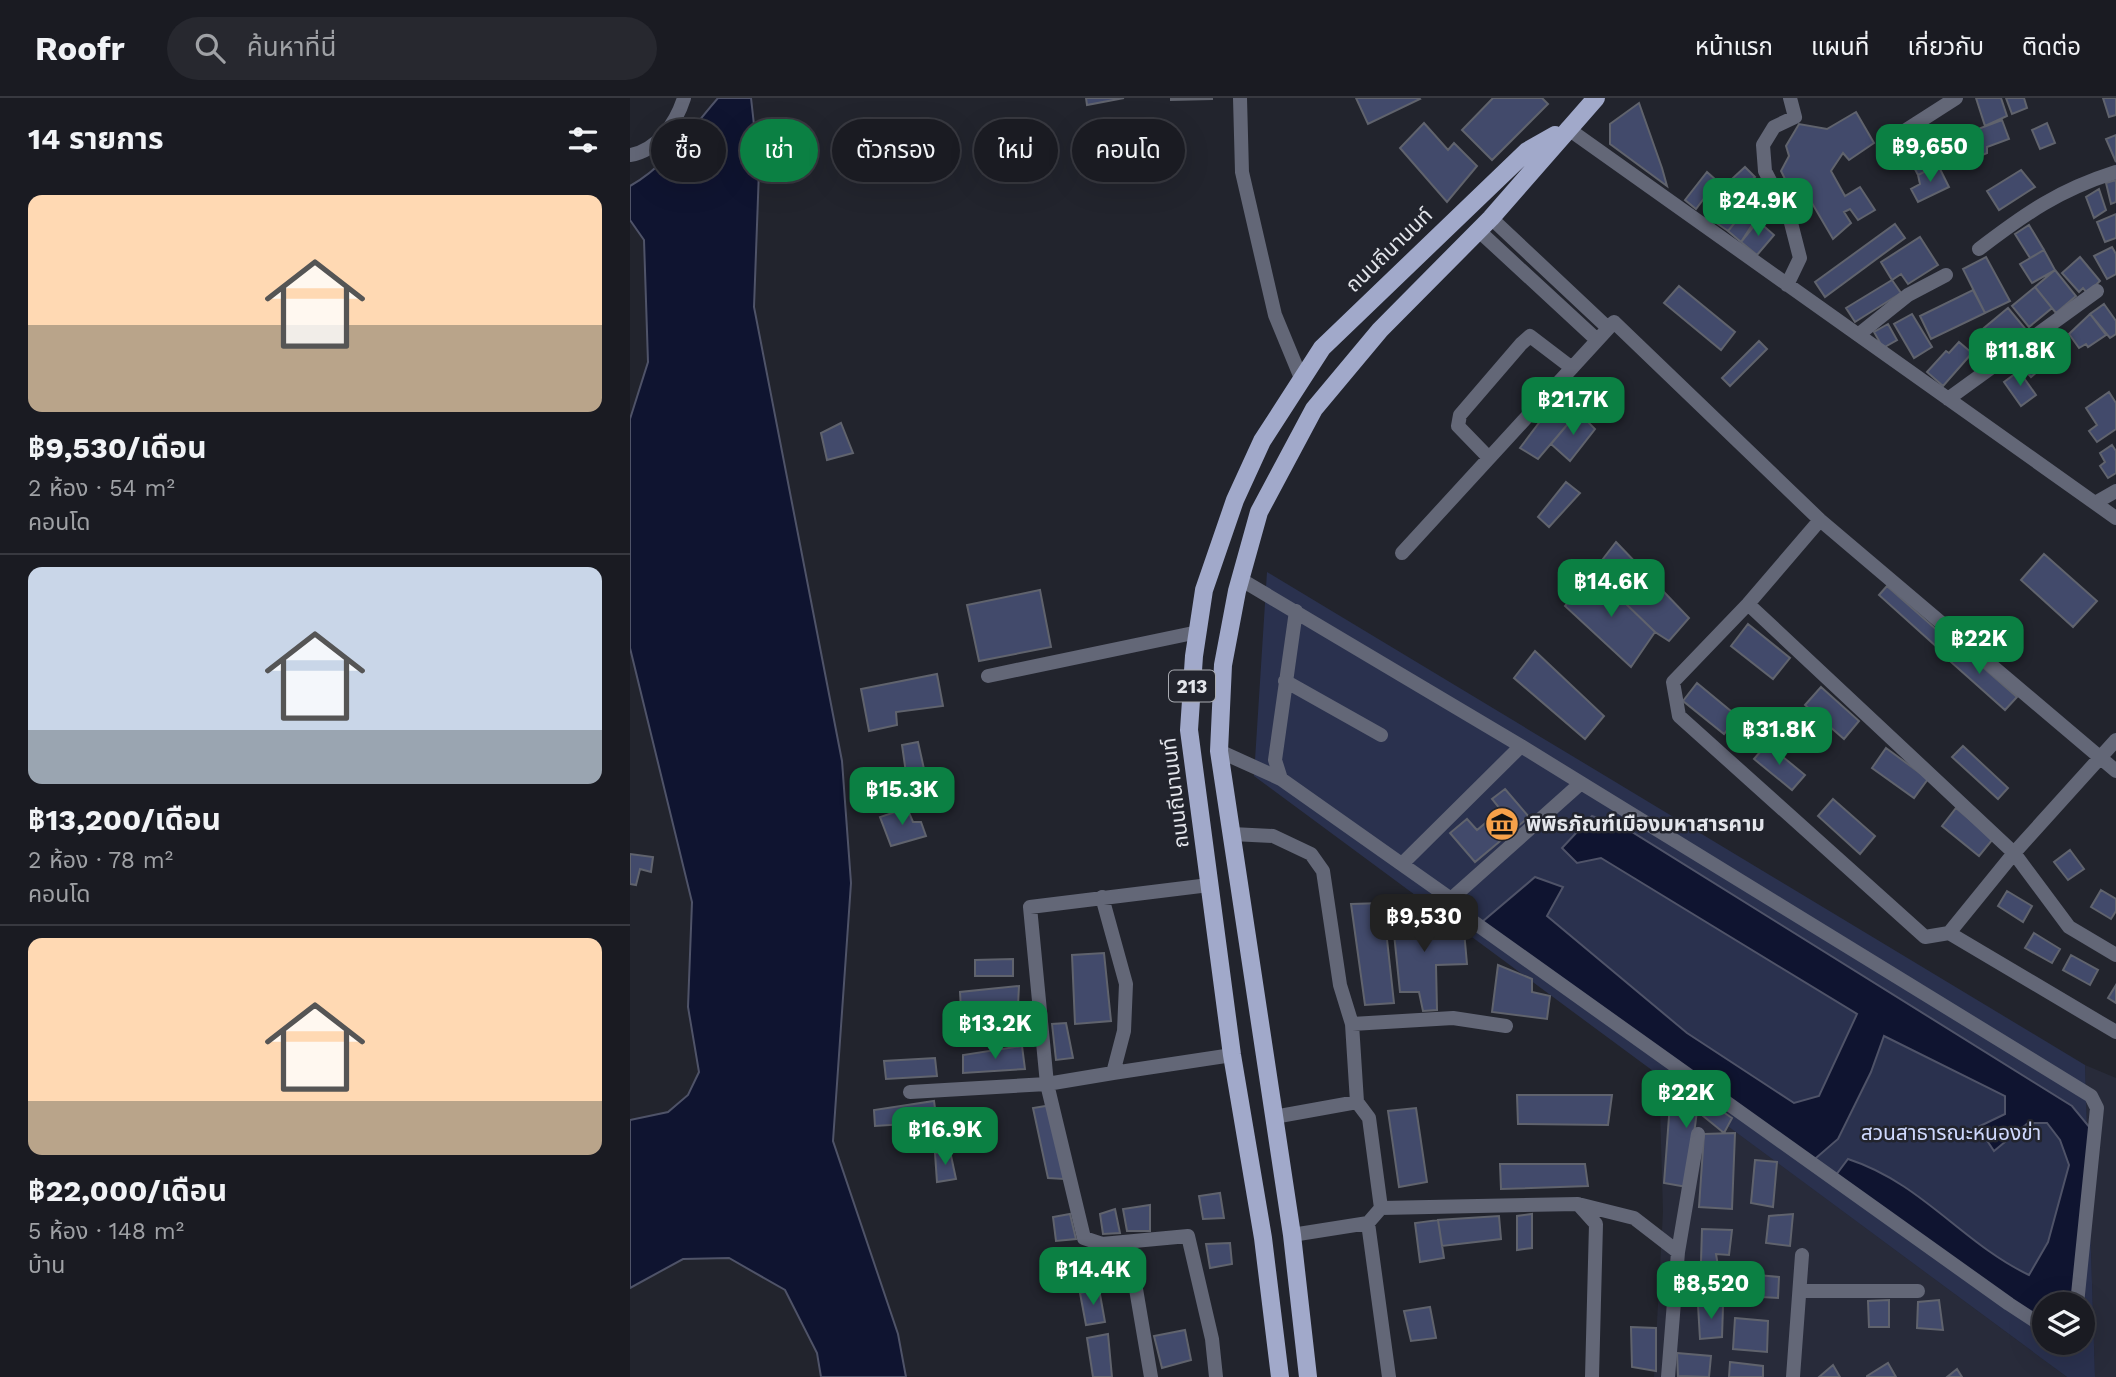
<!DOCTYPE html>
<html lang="th">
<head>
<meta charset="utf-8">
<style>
	body { margin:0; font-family:"Work Sans","Noto Sans Thai",sans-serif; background:#27282f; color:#f1f3f6; height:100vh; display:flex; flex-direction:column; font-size:26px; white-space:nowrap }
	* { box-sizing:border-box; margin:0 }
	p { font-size:23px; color:#9fa1a5 }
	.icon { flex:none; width:38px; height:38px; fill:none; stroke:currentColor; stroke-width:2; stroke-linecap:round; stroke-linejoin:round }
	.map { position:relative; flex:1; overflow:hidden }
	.details { display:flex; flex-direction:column; background:#1a1b22; width:630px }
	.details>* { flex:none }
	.top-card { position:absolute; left:21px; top:21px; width:665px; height:63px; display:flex; gap:14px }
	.controls { position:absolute; left:1402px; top:1194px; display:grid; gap:14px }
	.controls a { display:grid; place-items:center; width:63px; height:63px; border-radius:50%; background:#1a1b22; box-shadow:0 7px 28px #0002,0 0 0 2px #383940; font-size:35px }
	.price { position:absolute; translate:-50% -60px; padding:0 16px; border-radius:14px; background:#0b8043; color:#fff; font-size:23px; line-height:46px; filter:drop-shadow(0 2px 4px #0008) }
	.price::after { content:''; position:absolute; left:50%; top:42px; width:21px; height:16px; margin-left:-10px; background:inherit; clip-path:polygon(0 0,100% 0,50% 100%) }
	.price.current { background:#222; color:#fff }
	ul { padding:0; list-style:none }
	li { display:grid; align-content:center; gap:14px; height:371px; padding:0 28px }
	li+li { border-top:2px solid #383940 }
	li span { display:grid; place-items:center; height:217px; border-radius:14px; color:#555 }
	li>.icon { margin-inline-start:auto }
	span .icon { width:126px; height:126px; fill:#fffc; stroke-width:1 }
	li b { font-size:30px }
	h2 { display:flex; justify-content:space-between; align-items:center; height:84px; padding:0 28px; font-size:30px }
	.tag { padding:0 24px; border-radius:32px; background:#1a1b22; box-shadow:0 7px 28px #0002,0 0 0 2px #383940; font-size:24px; line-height:63px }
	.tag.current { background:#0b8043; color:#fff }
	header { display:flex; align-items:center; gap:42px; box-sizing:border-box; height:98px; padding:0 35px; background:#1a1b22; border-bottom:2px solid #383940 }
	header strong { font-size:33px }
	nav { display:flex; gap:38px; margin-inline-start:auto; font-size:24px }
	.search { width:490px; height:63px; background:#27282f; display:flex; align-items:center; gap:18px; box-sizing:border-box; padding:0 24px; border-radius:38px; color:#9fa1a5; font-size:26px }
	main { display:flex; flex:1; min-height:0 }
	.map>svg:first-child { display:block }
</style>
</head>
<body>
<header>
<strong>Roofr</strong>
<div class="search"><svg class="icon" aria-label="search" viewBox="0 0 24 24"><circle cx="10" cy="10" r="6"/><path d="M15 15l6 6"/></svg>ค้นหาที่นี่</div>
<nav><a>หน้าแรก</a><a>แผนที่</a><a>เกี่ยวกับ</a><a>ติดต่อ</a></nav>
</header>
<main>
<section class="details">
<h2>14 รายการ<svg class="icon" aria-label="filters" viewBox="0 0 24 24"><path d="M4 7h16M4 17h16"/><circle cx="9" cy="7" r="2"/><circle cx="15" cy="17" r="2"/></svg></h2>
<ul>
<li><span style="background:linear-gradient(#ffd9b3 60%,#b9a48a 0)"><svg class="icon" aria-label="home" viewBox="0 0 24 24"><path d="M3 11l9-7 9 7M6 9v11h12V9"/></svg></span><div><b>฿9,530/เดือน</b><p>2 ห้อง · 54 m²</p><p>คอนโด</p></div></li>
<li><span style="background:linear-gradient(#c9d6e8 75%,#9aa5b1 0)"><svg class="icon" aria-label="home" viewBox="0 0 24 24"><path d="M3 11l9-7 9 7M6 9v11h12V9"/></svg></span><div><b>฿13,200/เดือน</b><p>2 ห้อง · 78 m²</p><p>คอนโด</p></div></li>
<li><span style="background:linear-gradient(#ffd9b3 75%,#b9a48a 0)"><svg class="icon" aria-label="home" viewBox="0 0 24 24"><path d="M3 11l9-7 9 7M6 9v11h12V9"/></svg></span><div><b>฿22,000/เดือน</b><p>5 ห้อง · 148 m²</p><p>บ้าน</p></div></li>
</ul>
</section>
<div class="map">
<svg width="1486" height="1279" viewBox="0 0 1486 1279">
	<rect width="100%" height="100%" fill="#22242d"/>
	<path fill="#282b3a" d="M1455,967L1486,980V1279H1465Z
		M1029,977L1437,1279H1024L1033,1114Z"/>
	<path fill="#2a314e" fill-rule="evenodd" d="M637,474L1455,967L1465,1279H1437L624,678ZM1414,1206H1452V1244H1414Z"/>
	<path fill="#0f1430" stroke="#4f5368" stroke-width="2" d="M88,0H121L129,72L124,209L212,663L221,785L203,1043L268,1236L276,1279H191L187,1255L155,1192L99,1160L53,1161L0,1190V1022L38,1014L58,997L69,974L58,909L62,804L0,550V321L18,264L14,142L0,122V88C35,69 62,30 88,0Z
		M962,718L1002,734L1442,1008L1461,1031L1443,1206H1414V1225L1203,1081L1218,1061C1292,1085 1332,1145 1399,1177L1418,1144L1439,1067L1430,1042L1417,1025H1398L1364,1053L1348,1029L1375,1016V998L1254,938L1241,974L1208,1041L1179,1066L852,824L905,779L933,789L917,818L1057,935L1164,1005L1189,998L1227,916L971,760L947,765L932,750Z"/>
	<path fill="#424a6b" stroke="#60636d" stroke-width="2" d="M456,0H494L457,7Z
		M541,0H582V1L541,2Z
		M726,0H789L790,1L738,26Z
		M863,0H912L918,6L862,62L832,32Z
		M1346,0H1371L1377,18L1355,28Z
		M1376,0H1394L1397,10L1382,16Z
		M1473,0H1486V17L1479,19Z
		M1009,5L1032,70L1037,88L980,46V26Z
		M1226,14L1244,45L1219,62L1213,55L1201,73L1215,98L1230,89L1245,112L1228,122L1220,111L1214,114L1221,125L1203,141L1169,83L1164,85L1155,81L1151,73L1159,58L1156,48L1169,26L1197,31Z
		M1372,22L1379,41L1357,49V55L1350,58L1340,34Z
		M794,25L818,52L824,45L847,68L817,104L770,50Z
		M1417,25L1425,45L1410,51L1402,32Z
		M1291,33L1309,67L1288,77L1270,43Z
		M1322,34L1331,52L1312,61L1304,43Z
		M1486,37V64L1476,41Z
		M1308,67L1319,89L1288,104L1281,91L1290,86L1288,77Z
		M1115,69L1125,79L1099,102L1090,92Z
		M1391,72L1405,89L1369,112L1357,93Z
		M1077,74L1087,83L1066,111L1055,102Z
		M1486,82V104L1481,106L1476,85Z
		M1469,91L1476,112L1464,120L1456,99Z
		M1102,102L1115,112L1098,133L1085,124Z
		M1123,102L1133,110L1111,144L1098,133Z
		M1486,116V140L1475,144L1467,124Z
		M1128,123L1144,137L1127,157L1111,144Z
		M1265,126L1275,140L1195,199L1185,184Z
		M1399,127L1414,152L1400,160L1385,136Z
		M1290,139L1308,167L1278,186L1271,176L1262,182L1251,164Z
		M1482,149L1486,156V176L1477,181L1464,158Z
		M1414,152L1425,172L1402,185L1390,166Z
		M1356,159L1380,203L1355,215L1333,171Z
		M1450,159L1470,183L1457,195L1453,190L1449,194L1432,175Z
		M1425,172L1446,198L1426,215L1405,189Z
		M1262,182L1271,195L1225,224L1216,210Z
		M1049,188L1105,234L1091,252L1034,205Z
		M1405,189L1422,210L1399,229L1382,208Z
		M1343,192L1355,215L1301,241L1290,218Z
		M1474,206L1486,223V236L1480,240L1460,216Z
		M1378,210L1398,234L1374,254L1354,230Z
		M1282,216L1302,249L1284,260L1264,226Z
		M1460,216L1476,237L1458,249L1456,246L1449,250L1439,236Z
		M1258,226L1267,242L1253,250L1244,234Z
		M1129,243L1137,251L1100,288L1092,280Z
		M1329,244L1342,255L1313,288L1297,274L1316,253L1319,255Z
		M1410,250L1420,263L1401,279L1390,267Z
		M1389,273L1406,297L1391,308L1374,284Z
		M1479,294L1486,305V331L1467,344L1459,333L1467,327L1456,310Z
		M930,297L948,314L908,361L890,350Z
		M948,314L965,331L940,363L921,346Z
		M211,325L223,355L197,362L191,335Z
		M1482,347L1486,353V375L1478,380L1470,368L1475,364L1470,355Z
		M936,384L950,395L919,429L908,419Z
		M986,444L1059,520L1039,543L1025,534L963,474Z
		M1414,456L1467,503L1443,529L1391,482Z
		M963,474L1025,534L1001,569L935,508Z
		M1257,488L1316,540L1308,550L1249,497Z
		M410,492L421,549L349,563L337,507Z
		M1118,526L1160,560L1143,581L1101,548Z
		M1323,543L1387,599L1375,612L1312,556Z
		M905,553L974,618L955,641L884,580Z
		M307,576L313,608L266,614L267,627L239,633L231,591Z
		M1067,585L1108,619L1094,636L1053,603Z
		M1191,589L1229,623L1214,641L1175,607Z
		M288,644L296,680L277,682L272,647Z
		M1137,646L1175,677L1162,692L1124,661Z
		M1333,648L1378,690L1368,701L1322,659Z
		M1256,650L1298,681L1284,700L1242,670Z
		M875,691L899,719L845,764L820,735L837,721L847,732L871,712L862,701Z
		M1203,701L1245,738L1230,756L1188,718Z
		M277,710L283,724H291L296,738L261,748L250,719Z
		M1326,710L1363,741L1349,758L1312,728Z
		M1440,752L1454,771L1438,782L1424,764Z
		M0,756L23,759L21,774L10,771L6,787L0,786Z
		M1471,792L1486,801V813L1481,821L1461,809Z
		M1377,793L1402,808L1393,824L1368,808Z
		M753,805L764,905L735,907L721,806Z
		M798,811L803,834L834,833L837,866L806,867L807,912L793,913L789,894H770L762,816Z
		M1404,835L1430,851L1422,865L1395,850Z
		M474,855L481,923L445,926L442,857Z
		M1441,857L1468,872L1460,887L1433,872Z
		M383,861V878H345V862Z
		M868,867L902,881V894L920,898L917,921L862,914Z
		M1486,887V905L1478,900Z
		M389,888L388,907L331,912L330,894Z
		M387,918L390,939L334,943L332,926Z
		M436,925L443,960L426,962L422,926Z
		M392,948L395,971L333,975V957Z
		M305,960L307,978L256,981L254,963Z
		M1042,979L1102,1020L1094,1035L1067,1013L1057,1089L1034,1085Z
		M887,997H982L978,1027L888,1026Z
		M304,1003L307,1024L245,1028L244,1012Z
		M422,1007L434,1081L418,1080L403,1010Z
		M786,1010L797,1084L769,1089L758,1013Z
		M1105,1035L1102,1111L1069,1109L1074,1036Z
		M320,1053L326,1081L307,1084L305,1055Z
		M1125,1062L1147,1064L1143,1109L1121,1105Z
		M870,1066H955L958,1088L871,1091Z
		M590,1095L594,1120L573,1121L569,1098Z
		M520,1107V1133H497L493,1111Z
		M485,1111L490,1135L473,1136L470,1116Z
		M440,1116L446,1141L426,1143L423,1119Z
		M902,1116V1150L887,1152V1118Z
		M1163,1116L1160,1148L1136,1145L1139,1118Z
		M869,1118L871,1141L812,1148L808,1122Z
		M808,1122L814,1160L790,1164L785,1125Z
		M1072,1131L1102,1132L1099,1157L1086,1156L1088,1168L1071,1164Z
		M600,1145L602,1166L580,1170L576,1146Z
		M466,1151L468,1180L451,1185L447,1157Z
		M1116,1176L1149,1179L1148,1200L1115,1198Z
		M469,1191L475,1224L456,1227L450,1195Z
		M1259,1202V1229H1239L1238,1203Z
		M1309,1202L1313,1232L1287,1230L1288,1204Z
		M1068,1207L1093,1208L1092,1239L1070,1241Z
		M800,1209L806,1240L781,1243L774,1213Z
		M1105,1220L1138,1223L1137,1254L1103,1251Z
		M1001,1229L1026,1230V1273L1002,1269Z
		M555,1232L561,1262L532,1270L524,1238Z
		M478,1236L482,1279H463L457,1240Z
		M1047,1255L1081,1258L1079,1279L1048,1278Z
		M1100,1264L1133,1268V1279H1099Z
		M1258,1265L1266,1279H1237V1278Z
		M1203,1267L1210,1279H1189Z
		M1327,1271L1332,1279H1317Z"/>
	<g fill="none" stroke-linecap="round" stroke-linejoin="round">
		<path stroke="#636777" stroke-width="14" d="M610,0L612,74L645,217L671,280
			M937,30L1486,420
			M1259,43L1326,0
			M0,57C27,53 46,25 54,0
			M861,120L978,230
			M849,133L967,242
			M1349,151C1396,115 1429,92 1486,74
			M1157,187L1170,160L1160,121L1135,73L1133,47L1144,29L1165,19L1160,0
			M1228,237L1278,197L1316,177
			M1318,301L1467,193
			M859,360L828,328L830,317L891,246L900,238L942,270
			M1465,405L1486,393
			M1190,422L1118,506L1043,584L1049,618L1295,839L1319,835L1384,755L1486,642
			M772,455L984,224L1190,422L1486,673
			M610,481L891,648L772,766
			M1118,506L1384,755L1439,829L1486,857
			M666,513L645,662L651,681L821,801L951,685L891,648
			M358,578L568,534
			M655,583L751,637
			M589,653L651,681
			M951,685L1461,998L1467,1010L1447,1206
			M602,736L643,738L681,756L693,773L710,887L722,926L727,1004
			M579,787L400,809L417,986L454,1140L472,1146L558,1138L582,1241L586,1279
			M821,801L831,815L1379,1206L1405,1223L1414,1224
			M1319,835L1486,934
			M722,926L823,920L876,928
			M483,975L602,957
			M280,994L417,986L483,975L494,933L496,886L472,799
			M644,1019L727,1004L739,1020L751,1110L738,1125L759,1279
			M948,1106L1004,1120L1048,1154L1038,1279
			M751,1110L948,1106L966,1126L962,1279
			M662,1137L738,1125
			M498,1144L521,1279
			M1048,1154L1068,1036
			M1170,1193H1288
			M1163,1279L1172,1157"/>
		<path stroke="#a1a9ca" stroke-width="18" d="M650,1279L633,1140L602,957L559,632L564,558L574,492L605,402L632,343L692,250L897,53L925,37
			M678,1279L662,1137L589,653L593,567L607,493L629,414L684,311L750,232L861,120L966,0"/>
	</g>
	<defs>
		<g id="museum-disc" transform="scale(1.75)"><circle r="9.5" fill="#f7a149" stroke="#22242d"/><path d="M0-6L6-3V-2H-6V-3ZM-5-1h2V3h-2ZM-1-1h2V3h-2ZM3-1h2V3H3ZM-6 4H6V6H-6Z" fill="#111"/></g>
	</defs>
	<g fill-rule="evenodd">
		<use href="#museum-disc" x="872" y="726"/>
	</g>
	<g text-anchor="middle" stroke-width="5" stroke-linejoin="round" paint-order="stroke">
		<rect fill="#22242d" stroke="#a9abb2" stroke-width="2" x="539" y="572.5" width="46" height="31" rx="5"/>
		<g font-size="19" font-weight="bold" fill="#e3e5eb">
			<text x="562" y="595">213</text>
		</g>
		<g font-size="21" fill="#e3e5eb" stroke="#22242d">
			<text transform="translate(759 152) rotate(-44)" y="7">ถนนถีนานนท์</text>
			<text transform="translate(545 695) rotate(-97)" y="7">ถนนถีนานนท์</text>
		</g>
		<g font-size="21" font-weight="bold" fill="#e3e5eb" stroke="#22242d" text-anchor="start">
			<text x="896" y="733">พิพิธภัณฑ์เมืองมหาสารคาม</text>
		</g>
		<g font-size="21" fill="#cfd9fe" stroke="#22242d">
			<text x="1321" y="1042">สวนสาธารณะหนองข่า</text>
		</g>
	</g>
</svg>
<div class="controls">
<a><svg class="icon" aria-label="layers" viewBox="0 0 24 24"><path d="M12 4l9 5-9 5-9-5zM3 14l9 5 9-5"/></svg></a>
</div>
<b class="price" style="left:1300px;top:86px">฿9,650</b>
<b class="price" style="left:1128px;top:140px">฿24.9K</b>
<b class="price" style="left:1390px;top:290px">฿11.8K</b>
<b class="price" style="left:943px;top:339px">฿21.7K</b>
<b class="price" style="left:981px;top:521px">฿14.6K</b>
<b class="price" style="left:1349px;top:578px">฿22K</b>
<b class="price" style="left:1149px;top:669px">฿31.8K</b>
<b class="price" style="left:272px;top:729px">฿15.3K</b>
<b class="price current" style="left:794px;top:856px">฿9,530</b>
<b class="price" style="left:365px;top:963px">฿13.2K</b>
<b class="price" style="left:1056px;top:1032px">฿22K</b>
<b class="price" style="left:315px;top:1069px">฿16.9K</b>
<b class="price" style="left:463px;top:1209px">฿14.4K</b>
<b class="price" style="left:1081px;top:1223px">฿8,520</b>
<div class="top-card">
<a class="tag">ซื้อ</a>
<a class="tag current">เช่า</a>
<a class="tag">ตัวกรอง</a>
<a class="tag">ใหม่</a>
<a class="tag">คอนโด</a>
</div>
</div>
</main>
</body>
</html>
